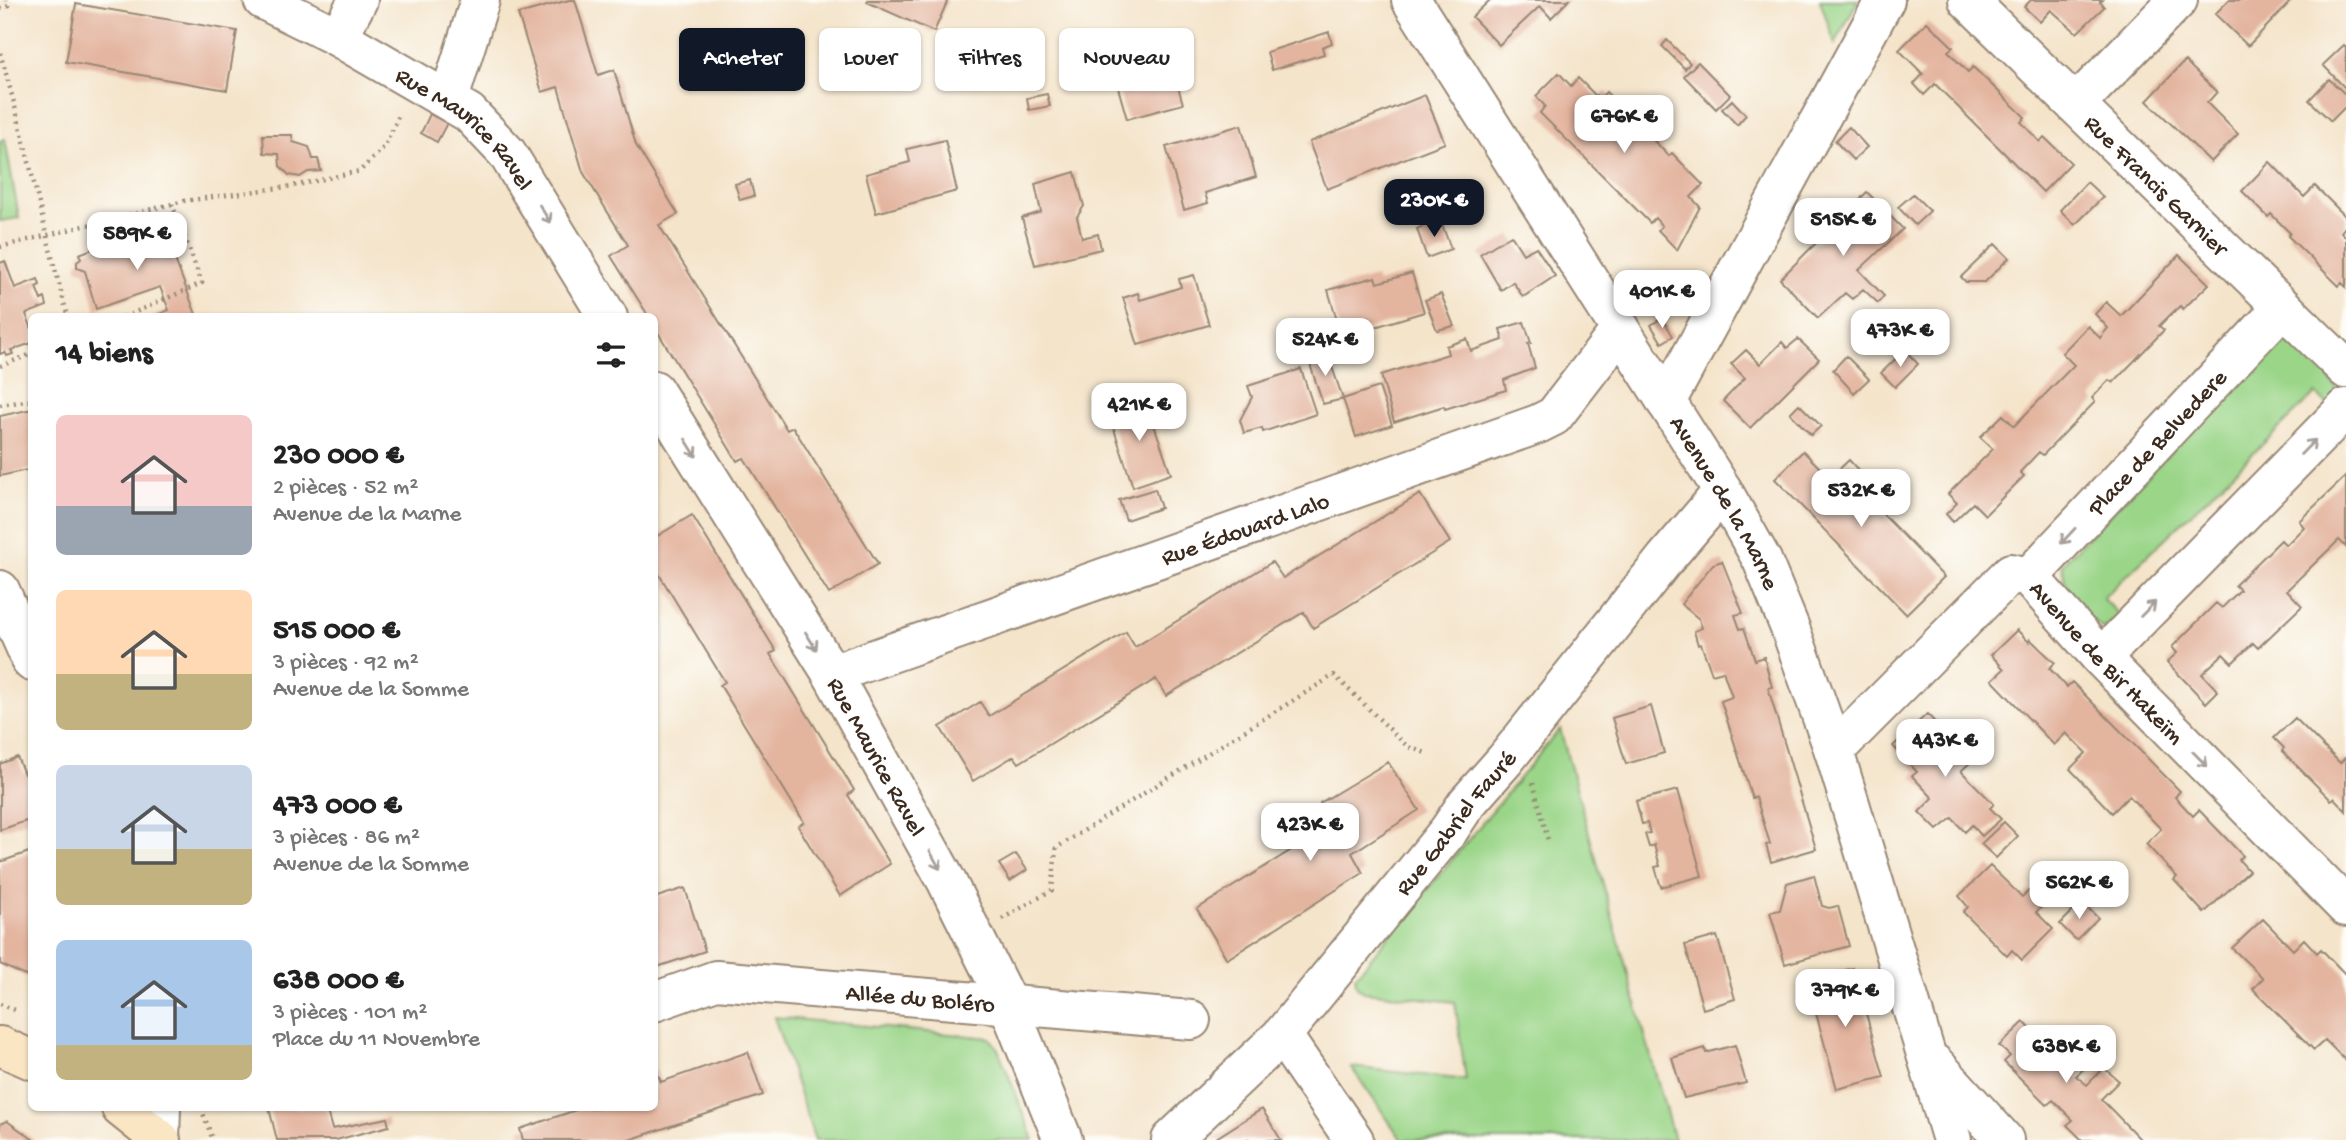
<!DOCTYPE html>
<html lang="fr">
<head>
<meta charset="utf-8">
<style>
	body { margin:0; font-family:"Gochi Hand",sans-serif; background:#f6f6f6; color:#222; height:100vh; display:flex; flex-direction:column; font-size:26px; white-space:nowrap }
	* { box-sizing:border-box; margin:0 }
	p { font-size:23px; color:#767676 }
	.icon { flex:none; width:38px; height:38px; fill:none; stroke:currentColor; stroke-width:2; stroke-linecap:round; stroke-linejoin:round }
	.map { position:relative; flex:1; overflow:hidden }
	.side { position:absolute; left:28px; top:313px; width:630px; height:798px; display:flex; flex-direction:column; background:#fff; border-radius:10px; box-shadow:0 2px 5px #0004 }
	.side>* { flex:none }
	.guide { position:absolute; left:679px; top:28px; width:665px; height:63px; display:flex; gap:14px }
	.price { position:absolute; translate:-50% -60px; padding:0 16px; border-radius:14px; background:#fff; color:#222; font-size:23px; line-height:46px; filter:drop-shadow(0 2px 4px #0008) }
	.price::after { content:''; position:absolute; left:50%; top:42px; width:21px; height:16px; margin-left:-10px; background:inherit; clip-path:polygon(0 0,100% 0,50% 100%) }
	.price.current { background:#111827; color:#fff }
	ul { padding:0; list-style:none }
	li { display:flex; align-items:center; gap:21px; height:175px; padding:0 28px }
	li span { display:grid; place-items:center; flex:none; width:196px; height:140px; border-radius:10px; color:#555 }
	li>.icon { margin-inline-start:auto }
	span .icon { width:84px; height:84px; fill:#fffc; stroke-width:1 }
	li b { font-size:30px }
	h2 { display:flex; justify-content:space-between; align-items:center; height:84px; padding:0 28px; font-size:30px }
	.chip { padding:0 24px; border-radius:10px; background:#fff; box-shadow:0 2px 5px #0004; font-size:24px; line-height:63px }
	.chip.current { background:#111827; color:#fff }
	.map>svg:first-child { display:block }
</style>
</head>
<body>
<div class="map">
<svg width="2346" height="1140" viewBox="0 0 2346 1140">
	<rect width="100%" height="100%" fill="#fdfcf7"/>
	<filter id="ink" filterUnits="userSpaceOnUse"><feTurbulence type="fractalNoise" baseFrequency=".0143" numOctaves="2"/><feDisplacementMap in="SourceGraphic" scale="14" xChannelSelector="R" yChannelSelector="G"/><feConvolveMatrix kernelMatrix="1 2 1 2 8 2 1 2 1" color-interpolation-filters="sRGB"/></filter>
	<filter id="wash" filterUnits="userSpaceOnUse"><feTurbulence type="fractalNoise" baseFrequency=".00686" numOctaves="4" result="noise"/><feDisplacementMap in="SourceGraphic" scale="28" xChannelSelector="R" yChannelSelector="G"/><feGaussianBlur stdDeviation="1.57" result="paint"/><feColorMatrix in="noise" values="0 0 0 0 0 0 0 0 0 0 0 0 0 0 0 0 0 1.4 0 .05"/><feComposite in="paint" operator="in"/></filter>
	<g filter="url(#wash)">
		<rect width="100%" height="100%" fill="#f4e4ca"/>
		<path fill="#9ad588" stroke="#6a8053" stroke-width="2" d="M1820,0H1858L1835,44Z
			M5,139L19,218L0,221V141Z
			M2276,342C2307,341 2324,369 2339,392L2331,407L2315,394L2103,598L2120,616L2103,629L2068,601L2062,564Z
			M1560,729L1674,1140H1402L1351,1067L1466,1080L1455,1002L1364,992L1357,987L1355,977Z
			M774,1017L990,1038L998,1049L1034,1140H815Z"/>
		<g id="blocks">
			<path fill="#e3b49e" d="M569,0H575L598,75L614,70L636,145L678,214L659,225L787,430L793,427L878,564L829,594L744,458L737,461L654,326V317H649L611,256L628,245L583,172L558,87L542,92L518,14Z
				M868,0H948L934,32L867,2Z
				M1490,0H1569L1551,18L1540,6L1499,45L1472,17Z
				M2031,0H2102L2100,2L2104,7L2077,33L2051,10L2040,22L2024,7Z
				M2229,0H2292L2248,46L2215,14Z
				M76,4L237,31L227,90L66,62Z
				M1927,22L1953,47L1948,51L1957,61L1968,72L1973,67L2025,117L2021,122L2040,142L2044,137L2071,163L2043,192L1935,84L1924,95L1914,84L1923,74L1899,50Z
				M1329,32L1332,43L1322,47L1324,54L1272,70L1267,52Z
				M1667,40L1690,63L1685,69L1662,46Z
				M2344,45L2346,47V89L2323,65Z
				M1170,59L1183,104L1127,119L1115,77L1151,67V64Z
				M2185,61L2217,92L2207,103L2238,134L2211,162L2147,101Z
				M1698,62L1730,95L1716,109L1684,76Z
				M1559,73L1571,86L1578,78L1599,99L1606,92L1669,156L1672,153L1703,185L1691,197L1700,207L1677,250L1658,230L1662,226L1655,218L1650,223L1540,113L1545,106L1536,96Z
				M2329,79L2346,95V106L2331,121L2309,100Z
				M1047,94L1050,106L1029,110L1027,98Z
				M1425,95L1445,143L1327,189L1309,142Z
				M1732,100L1746,115L1737,125L1722,109Z
				M430,114L447,123L437,142L421,133Z
				M1241,125L1256,177L1205,193L1208,203L1184,210L1166,147Z
				M1849,127L1867,147L1853,160L1835,141Z
				M263,135H292L293,142L309,147L313,159H318L321,171L308,172L300,177L289,175L280,166L279,154L264,153Z
				M945,140L957,191L876,213L866,174L910,162L907,149Z
				M2270,162L2304,197L2315,186L2346,217V226L2341,232L2346,237V287L2342,283L2339,286L2288,236L2290,233L2271,214L2268,217L2242,191Z
				M1075,172L1084,206L1077,217L1082,238L1098,234L1101,249L1035,265L1022,218L1041,212L1035,184Z
				M750,180L754,196L740,200L735,184Z
				M2087,182L2103,197L2075,225L2060,210Z
				M1867,192L1903,229L1859,270L1884,296L1878,303L1863,289L1852,299L1845,293L1818,318L1780,279Z
				M1913,194L1930,211L1915,225L1898,207Z
				M1440,219L1451,249L1427,258L1417,229Z
				M161,223L197,317H152L169,310L160,287L96,309L85,271L77,268V262L81,259L79,254Z
				M1511,235L1523,254L1536,247L1555,276L1523,297L1513,282L1501,290L1480,254Z
				M1995,244L2009,258L1985,282H1966L1961,277Z
				M2179,255L2209,284L2183,309L2180,306L2169,316L2159,326L2164,330L2113,383L2109,380L2092,398L2095,402L2043,455L2039,452L2020,472L2024,476L1985,515L1973,503L1953,522L1946,514L1957,503L1948,494L1993,449L1980,437L2003,415L2014,426L2074,365L2062,353L2088,326L2100,338L2108,328L2095,314L2106,302L2121,316Z
				M5,261L15,288L38,279L40,285L36,287L41,300L45,298L47,306L26,314L32,329V343L11,350L13,354L7,356L5,352L0,354V263Z
				M1412,273L1424,312L1342,337L1328,290L1375,277L1377,283Z
				M1194,275L1209,325L1138,345L1123,298L1138,293L1140,300L1157,295L1181,287L1179,279Z
				M1441,294L1454,326L1437,330L1425,300Z
				M1662,318L1673,336L1662,343L1651,325Z
				M1524,322L1531,343L1528,344L1535,368L1504,380L1506,390L1445,409L1444,406L1394,422L1381,375L1448,354L1446,346L1467,339L1471,351L1503,340L1500,329Z
				M1798,339L1819,359L1750,428L1723,401L1745,378L1731,364L1746,350L1760,364L1782,342L1787,348Z
				M1905,350L1918,364L1895,387L1881,373Z
				M1327,352L1343,399L1323,404L1308,358Z
				M1846,356L1869,379L1854,393L1833,370Z
				M1301,369L1316,414L1263,432L1262,428L1244,433L1240,420L1252,397L1248,386Z
				M1379,387L1392,425L1356,437L1343,399Z
				M1145,399L1171,474L1133,487L1108,411Z
				M1799,404L1821,426L1811,435L1790,413Z
				M32,409V469L0,476V416Z
				M1803,451L1830,478L1849,460L1875,488L1866,497L1944,577L1906,614L1775,479Z
				M2346,476V547L2339,540L2287,590L2302,606L2258,648L2253,643L2232,663L2223,654L2202,674L2218,691L2206,703L2167,662L2177,653L2172,647L2216,603L2222,608L2240,590L2235,585L2281,540L2286,545L2304,527L2299,521Z
				M1155,489L1161,508L1126,520L1119,500Z
				M1420,494L1450,542L1313,628L1304,612L1166,696L1156,679L1019,763L1014,756L973,781L940,727L980,702L989,716L1126,632L1135,647L1272,562L1283,578Z
				M692,515L776,651L770,654L854,790L848,795L890,864L840,896L798,826L804,822L720,685L725,682L654,566V538Z
				M1722,561L1743,613L1735,615L1740,629L1744,628L1755,660L1764,657L1772,687L1768,688L1816,849L1771,862L1766,845L1770,844L1756,797L1752,798L1721,701L1732,697L1723,671L1712,674L1701,644L1698,645L1694,631L1702,628L1699,619L1681,604L1713,564Z
				M2017,630L2029,642L2030,639L2055,663L2049,668L2067,687L2072,682L2180,791L2175,797L2193,816L2199,810L2243,856L2239,860L2249,871L2204,913L2174,880L2177,877L2146,844L2161,829L2129,796L2112,813L2070,769L2086,753L2066,733L2054,745L1992,680L2004,669L1991,655Z
				M1651,706L1664,753L1626,764L1612,718Z
				M1927,714L1972,761L1961,771L1994,804L1990,808L2001,819L1982,836L1972,825L1965,832L1952,818L1937,830L1919,812L1933,798L1912,776L1917,772L1893,746Z
				M2295,718L2340,763L2346,757V811L2334,798L2331,800L2282,751L2284,748L2274,738Z
				M17,757L24,774L32,772V819L0,830V764Z
				M1388,762L1419,810L1352,853L1363,873L1227,959L1197,909L1333,824L1320,803Z
				M1678,790L1702,876L1661,887L1655,867L1660,866L1654,845L1649,847L1645,834L1650,833L1647,823L1642,824L1636,801Z
				M2004,822L2018,836L1996,858L1981,844Z
				M32,851V979L0,964V862Z
				M1016,854L1027,870L1010,881L999,864Z
				M1990,866L2022,897L2030,890L2044,905L2036,912L2053,929L2022,960L2012,950L2007,956L1963,912L1968,907L1959,896Z
				M1814,875L1822,906L1829,908L1838,906L1849,946L1785,964L1770,912L1780,910L1787,883Z
				M685,888L705,951L654,968V898Z
				M2082,902L2098,918L2076,940L2060,924Z
				M2263,919L2293,950L2304,939L2317,953L2321,949L2346,975V1061L2325,1040L2314,1050L2253,989L2263,978L2232,948Z
				M1717,936L1735,999L1703,1009L1685,945Z
				M1853,968L1884,1077L1837,1089L1807,981Z
				M2024,1022L2054,1053L2067,1040L2089,1064L2076,1076L2087,1085L2104,1068L2119,1081L2101,1099L2141,1140H2082L2067,1125L2073,1120L2053,1100L2047,1105L2004,1062L2010,1056L1999,1046Z
				M1735,1045L1746,1083L1684,1098L1672,1058L1705,1048L1706,1053Z
				M748,1052L763,1095L629,1140H523L520,1129L582,1108H654V1065L661,1082Z
				M269,1108H326L332,1129L387,1118L389,1126L336,1140H277Z
				M1262,1109L1281,1140H1213Z
				M7,1121L34,1140H0V1124Z"/>
		</g>
	</g>
	<g filter="url(#ink)">
		<use href="#blocks" fill-opacity="0" stroke="#988774" stroke-width="2"/>
		<g fill="none" stroke-linecap="round" stroke-linejoin="round">
			<g stroke="#988774" stroke-width="42">
				<g id="minor">
					<path id="s1" d="M263,0L338,37L469,113L507,153L608,317"/>
					<path id="s2" d="M1411,0L1723,491L1762,560L1790,628L1834,751L1952,1140"/>
					<path id="s3" d="M1968,0L2346,369"/>
					<path d="M338,37L358,0"/>
					<path d="M449,99L480,0"/>
					<path d="M2076,104L2178,0"/>
					<path id="s4" d="M654,390L832,674L946,880L1008,1004L1063,1140"/>
					<path d="M1666,402L1885,0"/>
					<path id="s5" d="M2029,577L2283,307"/>
					<path d="M0,590L32,662"/>
					<path d="M2101,658L2346,408"/>
					<path id="s6" d="M832,674L1538,424L1554,416L1621,329"/>
					<path id="s7" d="M1834,751L2011,573L2029,577L2101,658L2346,907"/>
					<path id="s8" d="M654,1002L716,980L1191,1020"/>
					<path d="M1282,1035L1354,1140"/>
					<path d="M1935,1064L2004,1140"/>
					<path d="M160,1139L161,1108"/>
					<path id="s9" d="M1171,1140L1282,1035L1449,830L1467,803L1505,760L1665,559L1723,491"/>
				</g>
			</g>
			<g stroke="#988774" stroke-width="42">
				<path id="secondary" d="M0,1046L32,1060
					M121,1108L161,1140"/>
			</g>
			<path stroke="#988774" stroke-width="4.5" stroke-dasharray="2 5" stroke-linecap="butt" d="M0,9L8,6L6,0
				M0,53C26,140 43,229 68,317
				M0,247L184,201L293,186L360,171L385,146L400,113
				M124,317L202,283L172,204
				M0,366L32,354
				M0,405L32,400
				M1533,783L1548,840
				M1002,919L1052,890L1056,848L1334,675L1408,747L1429,754
				M0,1004L15,1010
				M201,1108L213,1140"/>
			<use href="#minor" stroke="#fff" stroke-width="38"/>
			<use href="#secondary" stroke="#fbe6c4" stroke-width="38"/>
		</g>
		<defs><path id="oneway-shaft" d="M-6 0H5M1.5-3L5.5 0L1.5 3" fill="none" stroke-width="1.6" stroke-linecap="round" stroke-linejoin="round" transform="scale(1.75)"/></defs>
		<g stroke="#a79f9a">
			<use href="#oneway-shaft" transform="translate(545 214) rotate(58)"/>
			<use href="#oneway-shaft" transform="translate(2308 447) rotate(-45)"/>
			<use href="#oneway-shaft" transform="translate(691 448) rotate(58)"/>
			<use href="#oneway-shaft" transform="translate(2068 536) rotate(133)"/>
			<use href="#oneway-shaft" transform="translate(2148 609) rotate(-45)"/>
			<use href="#oneway-shaft" transform="translate(811 641) rotate(58)"/>
			<use href="#oneway-shaft" transform="translate(2200 759) rotate(45)"/>
			<use href="#oneway-shaft" transform="translate(935 860) rotate(61)"/>
		</g>
	</g>
	<g text-anchor="middle" stroke-width="5" stroke-linejoin="round" paint-order="stroke">
		<g font-size="24" fill="#3b2a1e" stroke="#fdfcf7">
			<text dy="8" stroke="none"><textPath href="#s1" startOffset="242">Rue Maurice Ravel</textPath></text>
			<text dy="8" stroke="none"><textPath href="#s3" startOffset="264">Rue Francis Garnier</textPath></text>
			<text dy="8" stroke="none"><textPath href="#s5" startOffset="186">Place de Belvedere</textPath></text>
			<text dy="8" stroke="none"><textPath href="#s2" startOffset="593">Avenue de la Marne</textPath></text>
			<text dy="8" stroke="none"><textPath href="#s6" startOffset="438">Rue Édouard Lalo</textPath></text>
			<text dy="8" stroke="none"><textPath href="#s7" startOffset="385">Avenue de Bir Hakeïm</textPath></text>
			<text dy="8" stroke="none"><textPath href="#s4" startOffset="429">Rue Maurice Ravel</textPath></text>
			<text dy="8" stroke="none"><textPath href="#s9" startOffset="427">Rue Gabriel Fauré</textPath></text>
			<text dy="8" stroke="none"><textPath href="#s8" startOffset="271">Allée du Boléro</textPath></text>
		</g>
	</g>
</svg>
<b class="price" style="left:1624px;top:155px">676K €</b>
<b class="price current" style="left:1434px;top:239px">230K €</b>
<b class="price" style="left:1843px;top:258px">515K €</b>
<b class="price" style="left:137px;top:272px">589K €</b>
<b class="price" style="left:1662px;top:330px">401K €</b>
<b class="price" style="left:1900px;top:369px">473K €</b>
<b class="price" style="left:1325px;top:378px">524K €</b>
<b class="price" style="left:1139px;top:443px">421K €</b>
<b class="price" style="left:1861px;top:529px">532K €</b>
<b class="price" style="left:1945px;top:779px">443K €</b>
<b class="price" style="left:1310px;top:863px">423K €</b>
<b class="price" style="left:2079px;top:921px">562K €</b>
<b class="price" style="left:1845px;top:1029px">379K €</b>
<b class="price" style="left:2066px;top:1085px">638K €</b>
<div class="guide">
<a class="chip current">Acheter</a>
<a class="chip">Louer</a>
<a class="chip">Filtres</a>
<a class="chip">Nouveau</a>
</div>
<section class="side">
<h2>14 biens<svg class="icon" aria-label="filters" viewBox="0 0 24 24"><path d="M4 7h16M4 17h16"/><circle cx="9" cy="7" r="2"/><circle cx="15" cy="17" r="2"/></svg></h2>
<ul>
<li><span style="background:linear-gradient(#f6c9c9 65%,#9aa5b1 0)"><svg class="icon" aria-label="home" viewBox="0 0 24 24"><path d="M3 11l9-7 9 7M6 9v11h12V9"/></svg></span><div><b>230 000 €</b><p>2 pièces · 52 m²</p><p>Avenue de la Marne</p></div></li>
<li><span style="background:linear-gradient(#ffd9b3 60%,#c2b280 0)"><svg class="icon" aria-label="home" viewBox="0 0 24 24"><path d="M3 11l9-7 9 7M6 9v11h12V9"/></svg></span><div><b>515 000 €</b><p>3 pièces · 92 m²</p><p>Avenue de la Somme</p></div></li>
<li><span style="background:linear-gradient(#c9d6e8 60%,#c2b280 0)"><svg class="icon" aria-label="home" viewBox="0 0 24 24"><path d="M3 11l9-7 9 7M6 9v11h12V9"/></svg></span><div><b>473 000 €</b><p>3 pièces · 86 m²</p><p>Avenue de la Somme</p></div></li>
<li><span style="background:linear-gradient(#a9c7e8 75%,#c2b280 0)"><svg class="icon" aria-label="home" viewBox="0 0 24 24"><path d="M3 11l9-7 9 7M6 9v11h12V9"/></svg></span><div><b>638 000 €</b><p>3 pièces · 101 m²</p><p>Place du 11 Novembre</p></div></li>
</ul>
</section>
</div>
</body>
</html>
